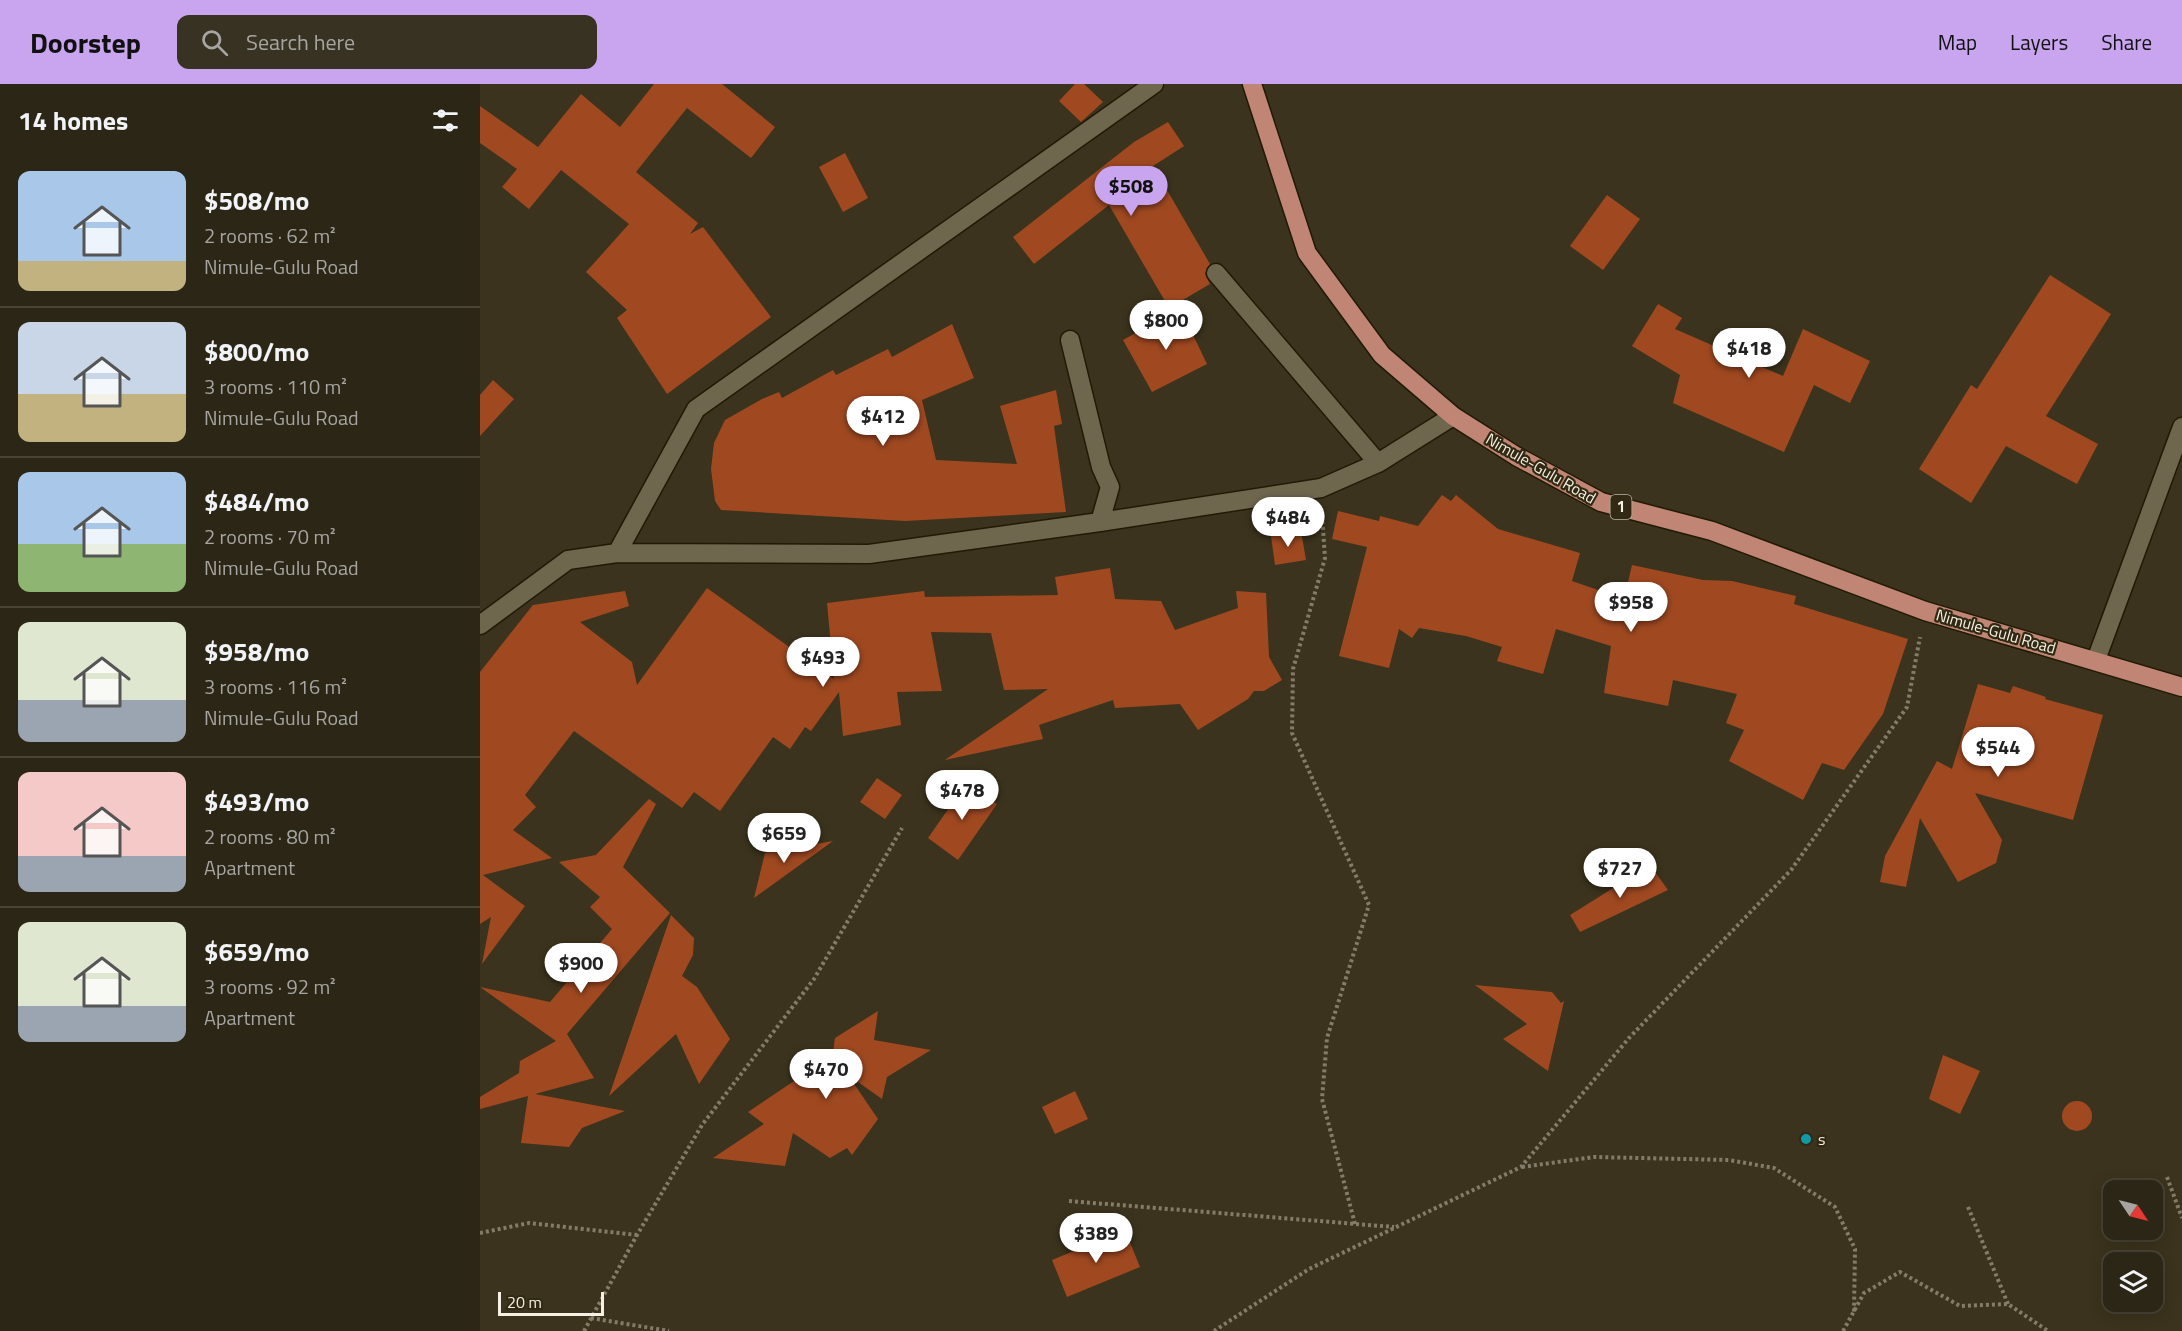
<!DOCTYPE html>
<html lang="en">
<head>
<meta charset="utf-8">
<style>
	body { margin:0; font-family:"Titillium Web",sans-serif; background:#383223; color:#f1f3f6; height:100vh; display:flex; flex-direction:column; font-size:22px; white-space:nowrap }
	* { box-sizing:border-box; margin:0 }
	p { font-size:20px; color:#a6a5a1 }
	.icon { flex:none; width:33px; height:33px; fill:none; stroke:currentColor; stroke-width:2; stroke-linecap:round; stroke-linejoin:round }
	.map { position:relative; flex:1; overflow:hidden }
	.panel { display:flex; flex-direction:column; background:#2c2616; width:480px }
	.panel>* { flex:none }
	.needle { width:39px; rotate:125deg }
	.tools { position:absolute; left:1623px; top:1096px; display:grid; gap:12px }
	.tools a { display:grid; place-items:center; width:60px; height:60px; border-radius:12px; background:#2c2616; box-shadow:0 3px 15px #0003,0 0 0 2px #484335; font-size:30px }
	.scale { position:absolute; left:18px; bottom:15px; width:106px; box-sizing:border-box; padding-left:6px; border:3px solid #f5f0e3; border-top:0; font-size:16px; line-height:21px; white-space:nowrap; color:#f5f0e3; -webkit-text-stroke:4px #312913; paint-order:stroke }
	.price { position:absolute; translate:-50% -51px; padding:0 14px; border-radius:21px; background:#fff; color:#222; font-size:20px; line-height:39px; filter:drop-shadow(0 2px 3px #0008) }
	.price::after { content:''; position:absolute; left:50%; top:36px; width:18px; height:14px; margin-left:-9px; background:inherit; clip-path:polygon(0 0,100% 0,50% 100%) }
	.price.on { background:#c8a5ee; color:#111 }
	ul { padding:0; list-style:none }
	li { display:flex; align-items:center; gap:18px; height:150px; padding:0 18px }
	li+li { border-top:2px solid #484335 }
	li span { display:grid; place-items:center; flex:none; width:168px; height:120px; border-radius:12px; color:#555 }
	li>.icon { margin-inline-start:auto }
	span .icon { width:72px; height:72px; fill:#fffc; stroke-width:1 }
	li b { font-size:26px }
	h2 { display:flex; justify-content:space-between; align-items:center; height:72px; padding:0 18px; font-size:26px }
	header { display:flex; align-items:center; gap:36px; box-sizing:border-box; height:84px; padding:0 30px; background:#c8a5ee; color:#111 }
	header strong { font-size:28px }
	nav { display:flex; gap:33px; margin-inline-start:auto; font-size:21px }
	.search { width:420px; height:54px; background:#383223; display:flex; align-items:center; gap:15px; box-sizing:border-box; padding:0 21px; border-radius:12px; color:#a6a5a1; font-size:22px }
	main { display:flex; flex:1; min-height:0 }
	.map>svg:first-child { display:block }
</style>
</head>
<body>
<header>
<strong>Doorstep</strong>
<div class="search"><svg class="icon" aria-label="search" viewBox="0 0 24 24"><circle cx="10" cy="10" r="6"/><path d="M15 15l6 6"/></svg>Search here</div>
<nav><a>Map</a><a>Layers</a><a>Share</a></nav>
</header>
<main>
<section class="panel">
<h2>14 homes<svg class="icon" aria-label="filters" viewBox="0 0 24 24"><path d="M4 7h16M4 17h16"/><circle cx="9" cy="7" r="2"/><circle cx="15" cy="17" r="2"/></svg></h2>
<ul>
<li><span style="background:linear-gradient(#a9c7e8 75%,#c2b280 0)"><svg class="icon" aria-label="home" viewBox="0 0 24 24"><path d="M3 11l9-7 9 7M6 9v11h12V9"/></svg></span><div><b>$508/mo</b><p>2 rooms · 62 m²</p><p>Nimule-Gulu Road</p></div></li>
<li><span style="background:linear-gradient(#c9d6e8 60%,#c2b280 0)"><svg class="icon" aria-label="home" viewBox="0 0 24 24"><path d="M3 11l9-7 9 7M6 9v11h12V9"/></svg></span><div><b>$800/mo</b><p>3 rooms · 110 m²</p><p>Nimule-Gulu Road</p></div></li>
<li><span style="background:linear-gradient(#a9c7e8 60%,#8fb573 0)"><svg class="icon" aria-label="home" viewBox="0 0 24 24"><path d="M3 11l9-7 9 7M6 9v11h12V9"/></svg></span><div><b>$484/mo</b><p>2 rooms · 70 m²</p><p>Nimule-Gulu Road</p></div></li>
<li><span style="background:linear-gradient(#dfe7d0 65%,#9aa5b1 0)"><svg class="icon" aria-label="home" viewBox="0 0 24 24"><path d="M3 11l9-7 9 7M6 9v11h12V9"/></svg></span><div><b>$958/mo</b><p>3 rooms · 116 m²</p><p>Nimule-Gulu Road</p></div></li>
<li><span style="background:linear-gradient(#f6c9c9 70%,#9aa5b1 0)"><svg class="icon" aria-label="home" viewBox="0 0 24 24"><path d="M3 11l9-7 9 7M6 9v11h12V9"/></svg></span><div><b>$493/mo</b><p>2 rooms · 80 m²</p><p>Apartment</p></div></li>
<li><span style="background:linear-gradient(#dfe7d0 70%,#9aa5b1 0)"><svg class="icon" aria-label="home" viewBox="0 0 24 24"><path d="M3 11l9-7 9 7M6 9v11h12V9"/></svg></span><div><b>$659/mo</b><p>3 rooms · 92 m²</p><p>Apartment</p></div></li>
</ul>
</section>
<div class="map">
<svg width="1702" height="1247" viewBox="0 0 1702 1247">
	<rect width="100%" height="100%" fill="#3b331d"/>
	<path fill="#a04921" d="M174,0H242L295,43L271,74L207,24L156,88L218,139L210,150L223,143L291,233L187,310L137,234L147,226L106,188L149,140L81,86L49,125L22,103L37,85L0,59V22L58,63L101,10L140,43Z
		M595,0H604L623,18L601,38L579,17Z
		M688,38L704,62L673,82L730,180L725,190L730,200L689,224L629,121L554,180L533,153L654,58Z
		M365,69L388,114L363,128L339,83Z
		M1127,111L1160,135L1123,186L1090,162Z
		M1570,191L1631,230L1566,332L1618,360L1597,400L1526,362L1491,419L1439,385L1491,301L1497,305Z
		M1178,220L1202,234L1195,245L1303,292L1323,245L1390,277L1370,319L1334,301L1304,368L1193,319L1200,291L1152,262Z
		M700,224L727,280L672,308L643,256Z
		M472,240L494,294L442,316L456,376L537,380L520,322L576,306L582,340L574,342L586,428L425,437L241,426L235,417L231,385L234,359L245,336L282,315L299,308L302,314L353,286L356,291L408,265L412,273Z
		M13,296L34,315L0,352V311Z
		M962,411L971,417L976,411L1018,445L1100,469L1092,497L1144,515L1152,481L1223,496L1252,497L1316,512L1314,520L1428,555L1403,630L1364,686L1342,679L1323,716L1249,677L1264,646L1246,639L1257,610L1193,596L1188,622L1124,609L1131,562L1076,545L1063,590L1017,577L1022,563L986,552L939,544L932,554L919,545L909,584L859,572L887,463L852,455L858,427L899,437L900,432L938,442Z
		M821,447L826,476L795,481L791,452Z
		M630,484L635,515L681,517L695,546L758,524L756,507L786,509L789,573L802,596L784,607H774L768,615L718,646L700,620L635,624L633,616L559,641L563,655L465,676L568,605L524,606L511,549L451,548L462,607L417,608L421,641L363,652L359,608L331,647L325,643L310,665L293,653L240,727L214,708L202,724L94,647L45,711L56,723L33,746L72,774L3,791L45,822L2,880L11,833L0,840V588L53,521L145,507L149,522L100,538L152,578L157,601L227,504L354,595L347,519L444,507L445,513L578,511L575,493Z
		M1498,600L1530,609L1533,602L1566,613L1565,615L1623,631L1593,736L1495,709L1522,756L1516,779L1478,798L1440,734L1426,803L1400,798L1405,772L1457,677L1472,685Z
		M397,694L422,711L405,735L380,718Z
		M487,698L517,720L478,776L448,754Z
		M169,715L176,720L143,783L190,829L87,950L114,994L55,1010L145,1027L102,1044L89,1063L41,1059L48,1012L0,1025V1013L39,989L40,977L76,957L0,903L70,918L132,845L110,823L120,813L79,778L116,771Z
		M353,757L274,814L285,769Z
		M1170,781L1188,806L1100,848L1090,831Z
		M191,831L214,854L213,871L202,892L217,903L250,955L219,1000L196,950L129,1012Z
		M995,901L1072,908L1081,919L1084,917L1068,987L1023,955L1047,940Z
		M398,927L394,956L451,966L407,993L402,1015L368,991L398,1035L372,1071L367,1064L350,1074L313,1049L305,1082L233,1074L284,1040L268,1028L326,989L324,986L353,968L355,954Z
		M1463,971L1500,987L1480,1030L1449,1015Z
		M595,1007L608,1035L575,1050L562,1023Z
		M1582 1032a15 15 0 1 1 30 0a15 15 0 1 1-30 0Z
		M645,1146L660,1183L587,1213L572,1176Z"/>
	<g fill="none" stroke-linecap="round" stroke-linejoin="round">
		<g stroke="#221a05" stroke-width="21">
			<path id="minor" d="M736,189L898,379
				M590,256L621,383L630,403L620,438
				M137,469L216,325L674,0
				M0,541L88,476L137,469L389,470L620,438L841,404L898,379L973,332
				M1616,576L1702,343"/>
		</g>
		<g stroke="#221a05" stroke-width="21">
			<path id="major" d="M772,0L827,169L902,271L973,332L1036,372L1121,418L1232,447L1445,527L1702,603"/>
		</g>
		<path stroke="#837c69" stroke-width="4" stroke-dasharray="3 3" stroke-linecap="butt" d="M842,431L845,474L813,585L812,649L889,821L847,954L842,1015L875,1140
			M1042,1083L1114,1073L1249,1076L1294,1084L1355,1123L1375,1165L1374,1228
			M1687,1093L1702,1134
			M589,1117L914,1143
			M1488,1123L1528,1220
			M0,1149L49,1139L157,1151
			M111,1234L189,1247
			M104,1247L157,1151L222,1041L334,895L422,744
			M734,1247L829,1185L1041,1083L1149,954L1311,786L1427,623L1440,553
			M1363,1247L1384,1209L1420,1188L1480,1222L1528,1220L1568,1247"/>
		<use href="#minor" stroke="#6f664e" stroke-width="18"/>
		<use href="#major" stroke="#c08574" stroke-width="18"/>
	</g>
	<circle fill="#0f9aa8" stroke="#312913" stroke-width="2" cx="1326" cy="1055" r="6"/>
	<g text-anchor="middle" stroke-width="4.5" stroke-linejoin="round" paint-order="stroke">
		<rect fill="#312913" stroke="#bab4a5" stroke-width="1.5" x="1130.5" y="411" width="21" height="24" rx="4.5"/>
		<g font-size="15" font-weight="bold" fill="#f5f0e3">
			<text x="1141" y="428">1</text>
		</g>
		<g font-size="16" fill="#f5f0e3" stroke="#312913">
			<text transform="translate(1061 384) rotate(30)" y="6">Nimule-Gulu Road</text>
			<text transform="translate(1516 547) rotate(16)" y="6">Nimule-Gulu Road</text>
		</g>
		<g font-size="16" fill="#f5f0e3" stroke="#312913" text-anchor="start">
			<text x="1338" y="1061">s</text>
		</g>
	</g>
</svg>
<div class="tools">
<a><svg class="needle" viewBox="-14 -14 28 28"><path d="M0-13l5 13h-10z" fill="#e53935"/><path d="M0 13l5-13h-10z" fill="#a6a5a1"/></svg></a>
<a><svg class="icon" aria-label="layers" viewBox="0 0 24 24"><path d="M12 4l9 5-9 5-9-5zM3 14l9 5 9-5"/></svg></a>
</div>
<div class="scale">20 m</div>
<b class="price on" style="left:651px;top:133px">$508</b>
<b class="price" style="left:686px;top:267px">$800</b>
<b class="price" style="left:1269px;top:295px">$418</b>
<b class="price" style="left:403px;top:363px">$412</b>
<b class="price" style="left:808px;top:464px">$484</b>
<b class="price" style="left:1151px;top:549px">$958</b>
<b class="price" style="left:343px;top:604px">$493</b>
<b class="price" style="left:1518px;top:694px">$544</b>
<b class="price" style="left:482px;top:737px">$478</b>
<b class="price" style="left:304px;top:780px">$659</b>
<b class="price" style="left:1140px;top:815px">$727</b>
<b class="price" style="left:101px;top:910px">$900</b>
<b class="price" style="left:346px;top:1016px">$470</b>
<b class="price" style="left:616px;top:1180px">$389</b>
</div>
</main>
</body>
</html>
